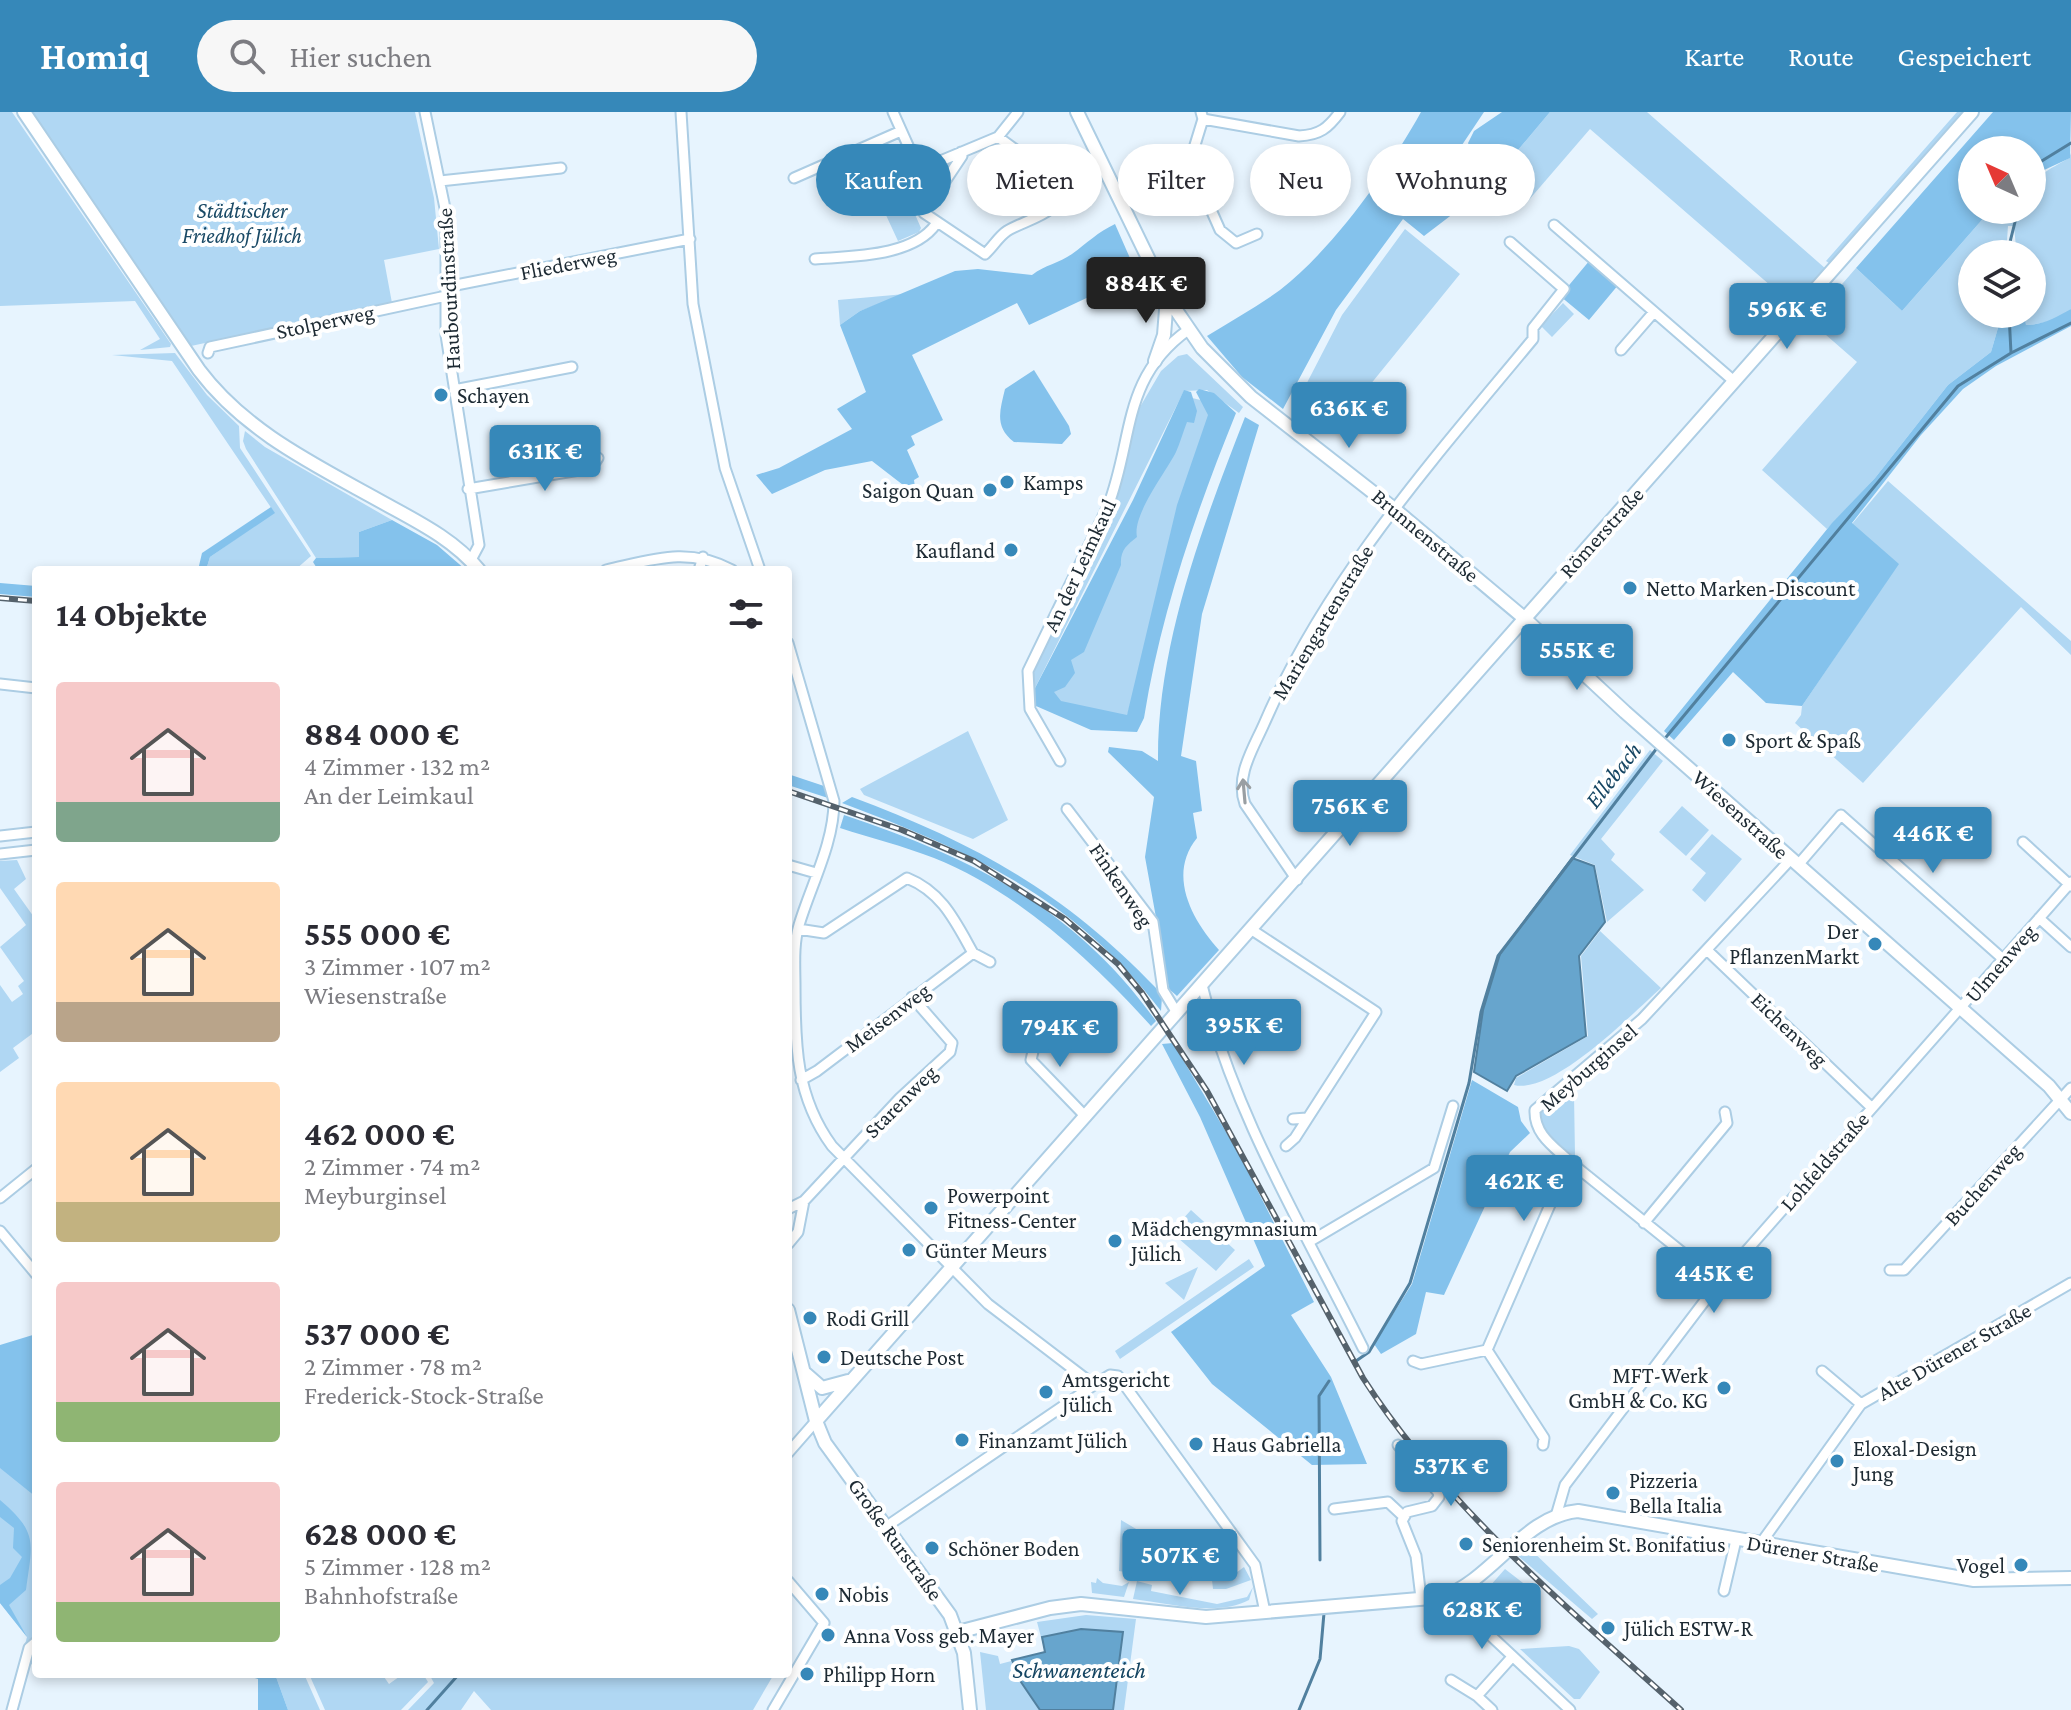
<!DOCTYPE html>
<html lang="de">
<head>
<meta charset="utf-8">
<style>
	body { margin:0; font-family:"Crimson Pro",serif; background:#f7f7f7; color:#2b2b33; height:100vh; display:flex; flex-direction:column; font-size:30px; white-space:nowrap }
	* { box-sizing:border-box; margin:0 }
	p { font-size:26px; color:#7c7c81 }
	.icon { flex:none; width:44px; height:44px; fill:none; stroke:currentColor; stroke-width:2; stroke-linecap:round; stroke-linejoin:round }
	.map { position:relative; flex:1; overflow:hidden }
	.sheet { position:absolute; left:32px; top:454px; width:760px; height:1112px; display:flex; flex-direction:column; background:#fff; border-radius:8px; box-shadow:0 4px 12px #0003 }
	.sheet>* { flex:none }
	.guide { position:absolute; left:816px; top:32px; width:760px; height:72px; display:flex; gap:16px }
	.needle { width:52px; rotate:316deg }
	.buttons { position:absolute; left:1958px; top:24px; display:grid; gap:16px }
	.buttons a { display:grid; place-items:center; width:88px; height:88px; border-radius:50%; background:#fff; box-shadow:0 4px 12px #0003; font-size:40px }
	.price { position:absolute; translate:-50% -68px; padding:0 18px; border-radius:8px; background:#3688b9; color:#fff; font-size:26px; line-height:52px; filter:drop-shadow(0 2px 4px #0008) }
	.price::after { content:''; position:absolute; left:50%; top:48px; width:24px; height:18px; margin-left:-12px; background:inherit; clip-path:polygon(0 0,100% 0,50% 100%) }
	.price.current { background:#222; color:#fff }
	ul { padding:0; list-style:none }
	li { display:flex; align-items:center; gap:24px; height:200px; padding:0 24px }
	li span { display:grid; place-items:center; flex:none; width:224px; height:160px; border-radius:8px; color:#555 }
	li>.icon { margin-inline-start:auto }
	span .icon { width:96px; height:96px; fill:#fffc; stroke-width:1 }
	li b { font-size:34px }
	h2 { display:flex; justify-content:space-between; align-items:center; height:96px; padding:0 24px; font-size:34px }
	.chip { padding:0 28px; border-radius:36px; background:#fff; box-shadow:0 4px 12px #0003; font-size:28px; line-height:72px }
	.chip.current { background:#3688b9; color:#fff }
	header { display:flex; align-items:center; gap:48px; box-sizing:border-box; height:112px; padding:0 40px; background:#3688b9; color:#fff }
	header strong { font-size:38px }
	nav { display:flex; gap:44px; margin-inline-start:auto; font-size:28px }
	.search { width:560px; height:72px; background:#f7f7f7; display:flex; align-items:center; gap:20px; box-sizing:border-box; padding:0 28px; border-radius:44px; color:#7c7c81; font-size:30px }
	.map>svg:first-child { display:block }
</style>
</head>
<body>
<header>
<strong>Homiq</strong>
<div class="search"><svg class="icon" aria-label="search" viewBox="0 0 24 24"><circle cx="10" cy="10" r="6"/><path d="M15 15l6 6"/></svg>Hier suchen</div>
<nav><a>Karte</a><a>Route</a><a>Gespeichert</a></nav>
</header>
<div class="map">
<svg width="2071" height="1598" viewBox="0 0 2071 1598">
	<rect width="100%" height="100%" fill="#e7f4fe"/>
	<path fill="#b0d7f3" d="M0,0H12L171,232L170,235L140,238L160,227L135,189L0,194Z
		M32,0H415L434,86L439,137L384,148L392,191L191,234Z
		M1550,0H1647L1826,157L1794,194L1590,17L1528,89L1497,63Z
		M1957,0H1966L1832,153L1826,149Z
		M2071,41V197L2057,208L2026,214L2024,202H2032V142H2024L2016,135L2014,114H2008L2006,142H1972V202H2002L1991,240L1948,273L1875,366L1827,417L1762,358L1857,250L1810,209L1856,156L1902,199L1988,101L1993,98L2011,108L2017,98H2032C2032,61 2041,63 2069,46Z
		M957,47L928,90L920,89L915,77L921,62Z
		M910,91L921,116L919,120L898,129L885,101Z
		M1405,117L1460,162L1331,321L1295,294L1342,203Z
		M905,182L860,199L840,213L838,188Z
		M1563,191L1574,202L1552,225L1541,214Z
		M175,241L207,283L239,314L240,336L311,444L295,458H206L210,445L274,400L172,249L112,243Z
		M1187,242L1243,295L1239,301L1207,278L1184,279L1034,578L1031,562L1117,383L1130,312L1161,259L1178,244Z
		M1188,285L1213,291L1127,604L1046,589Z
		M245,319L265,335L392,408L359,420L360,445L316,446L246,337L243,329Z
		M1888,369L2071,529V543L2021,495L1863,671L1795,611L1801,603L1802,594L1898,452L1852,412Z
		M968,619L1008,708L973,727L864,683L860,677Z
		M1650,638L1663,649L1601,727L1615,742L1611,748L1644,778L1607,810L1595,753L1570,743Z
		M1682,694L1709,718L1686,744L1659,720Z
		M1712,722L1742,747L1705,790L1692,778L1706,761L1690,747Z
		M17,748L26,767L14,777L36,808V919L13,936L19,946L0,960V873L12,890L23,882L18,874L24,869L0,835L26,813L0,776V749Z
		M1600,819L1661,876C1633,901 1553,983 1514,973L1516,966L1588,924L1581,844Z
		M1574,983L1575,1043L1573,1046L1539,1013L1537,999L1549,987Z
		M1191,1098L1235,1138L1216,1159L1171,1120Z
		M1249,1147L1254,1155L1120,1247L1115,1239Z
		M1198,1155L1184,1188L1165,1171Z
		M0,1346L36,1375V1554L31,1552L22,1559L19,1555L27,1525L0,1491Z
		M1121,1408L1192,1450L1202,1451L1219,1468L1229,1466L1244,1455L1251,1468L1226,1477H1213L1212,1468L1127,1454L1125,1460L1119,1459Z
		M1529,1436L1598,1502L1592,1507L1518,1444Z
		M1505,1457L1532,1478L1527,1483L1487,1484L1489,1475Z
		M1097,1466L1103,1471L1122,1474L1129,1470L1124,1485L1092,1481L1091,1470L1096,1471Z
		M1137,1469L1152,1473L1151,1479L1217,1492L1247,1485L1253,1475L1249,1488C1218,1505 1167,1491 1133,1487Z
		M1086,1503L1136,1507L1124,1598H986L980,1540L998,1544L1000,1552L1045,1540L1037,1510Z
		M1569,1534L1579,1537L1600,1560L1580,1587H1574L1520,1537Z
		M275,1562H304L320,1598H288Z
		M309,1562H382L389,1572L403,1562H423L428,1570L401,1598H325Z
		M429,1562H774L753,1598H491L474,1579L461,1598H408L434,1571Z"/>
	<path fill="#84c2ec" d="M1421,0H1484L1462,33L1466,44L1496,69L1424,124L1403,107L1336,198L1283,297L1242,265L1207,224C1231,209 1257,195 1280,178C1334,136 1388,59 1421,0Z
		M1502,0H1550L1497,63L1474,45L1468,31L1474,19Z
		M1993,0H2071L2070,46L2042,59L2032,77V38H1972V98H2017L2011,108L1993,98L1988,101L1902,199L1856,156Z
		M1115,112L1144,178L1129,189L1123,177L1096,189L1093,183L1029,213L1017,191L912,243L943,308L911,324L915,333L907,338L919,365L914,368L916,383L872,349L825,358L772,382L756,363L779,356L852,317L837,297L866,280L840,213L860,199L955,159L978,157L1032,163C1045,153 1059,151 1072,142C1087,131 1098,120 1115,112Z
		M1590,148L1619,172L1589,208L1560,184Z
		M2071,197V214L1996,254L1963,277L1921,323L1852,411L1899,452L1802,594L1766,591L1733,560L1674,628L1664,619L1832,411L1875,366L1948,273L1991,240L2002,202H2024L2026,213C2044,213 2056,205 2071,197Z
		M1034,258L1069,314L1071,322L1062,332L1014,330C994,315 1000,298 1005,277Z
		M1199,277L1214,281L1236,301C1196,400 1161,500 1144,606L1137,620L1091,618L1036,594L1034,578L1133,388L1184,278L1191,280L1197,299L1194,311L1187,310C1183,320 1180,331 1176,340C1166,360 1132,403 1137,425C1127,433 1120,438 1121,453L1084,540L1071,548L1075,561L1065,575L1054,580L1061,589L1127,603L1177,393L1208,303L1196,280Z
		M1245,305L1259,313L1202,502L1181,644L1196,649L1202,699L1193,701L1197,726C1167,763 1192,808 1219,838L1177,884L1169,877L1145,745L1154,685L1108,640L1109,635L1142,639L1158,649C1157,532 1203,413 1245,305Z
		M271,395L275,401L210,445L206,458H198L202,441Z
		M392,408L437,433L466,458H318L313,450L316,446L359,445V420Z
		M0,471L36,474V485L0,482Z
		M788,662L824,674L828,686L788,673Z
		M852,685C975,731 1064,780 1156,876L1162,885L1161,899C1074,785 972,740 842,691Z
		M844,703C974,747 1074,795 1156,909L1151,914C1091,848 1017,779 934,746C903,734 871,726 840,716Z
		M1173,931L1238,1040L1314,1190L1291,1203L1331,1265L1367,1352L1312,1353L1212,1272L1171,1220L1265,1154L1200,1005L1162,932Z
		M1472,968L1518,995L1521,1009L1530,1021L1510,1040L1444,1183L1426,1180L1416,1222L1381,1242L1374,1232L1412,1172Z
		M36,1222V1385L0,1356V1233Z
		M0,1388C39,1421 32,1431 26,1478L9,1493L27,1525L0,1491V1473L10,1466L22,1445L13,1436L14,1416L0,1405Z
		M242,1562H275L288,1598H258V1567Z"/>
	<path fill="#67a5cd" stroke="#51809f" stroke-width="2" d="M1572,746L1594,754L1605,810L1579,844L1586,924L1516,964L1507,979L1474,960L1483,898L1500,842Z
		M1081,1517L1123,1520L1113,1598H1040L1021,1570L1012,1548L1045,1540L1042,1525Z"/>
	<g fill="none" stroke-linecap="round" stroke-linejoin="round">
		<path stroke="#51809f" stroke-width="3" d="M2032,55L2071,31
			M2007,142L2018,98
			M2009,202L2011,241
			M1662,630L1958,274L2011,241L2071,211
			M1356,1249L1369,1240L1410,1171L1469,971L1481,900L1498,844L1657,636
			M1320,1448L1319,1284L1329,1269
			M427,1598L459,1562
			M1299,1598L1320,1547L1324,1501"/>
		<g stroke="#accde4" stroke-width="13">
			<path id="minor" d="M425,0L446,101V223L479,433L471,448
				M681,0L693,192L725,356L760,458
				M893,0L919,58
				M1201,0L1203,7L1299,24C1320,23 1328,16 1340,0
				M1203,7L1191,46L1192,55L1220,118L1236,131L1257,122
				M998,25L1063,72C1064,102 1026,107 1007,119C998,125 993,135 985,142L924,101L911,73L919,58L998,25L1018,0
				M794,66L901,19
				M440,69L561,56
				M924,101L962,44L961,40
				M1554,113L1735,270
				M815,147C851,144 913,145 936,112
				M446,175L690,127
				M1621,238L1654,200
				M208,241L210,235L446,184
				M454,278L572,255
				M468,377L591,356L598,346
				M606,458C652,448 687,434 732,458
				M699,458L703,445
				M788,531L834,689C834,731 811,773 799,813C793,833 795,855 795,875C795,933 796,985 832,1034L988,1192L1094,1273L1110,1263L1118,1264L1255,1453L1265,1500
				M0,572L36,576
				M1060,649L1030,597L1028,559L1108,394C1134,327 1121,266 1188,218
				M1067,697L1153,810L1163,878L1177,901
				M0,724L36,720
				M2023,730L2071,774
				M0,742L36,738
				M788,753L816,761
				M1798,753L1841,703L2003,847
				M1297,768L1245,692C1235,664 1253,637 1264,612C1327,466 1433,348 1533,227V216L1564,177L1510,130
				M2039,806L2071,835
				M798,817L824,821L907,766C942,780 955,809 973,841
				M1252,818L1376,900L1295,1026L1286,1034
				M1708,839L1871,995
				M1202,873C1234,1003 1304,1117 1363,1236
				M1061,908L1034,935L1031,948L1086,1005
				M801,968L817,959L973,841L990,850
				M1293,1007L1307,1006
				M1569,1049L1719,1170
				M0,1086L36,1057
				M788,1097L804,1089L900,986L950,940L952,931L912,885
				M1644,1111L1727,1011L1725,1000
				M0,1119L36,1162
				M1309,1130L1434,1056L1453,994
				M788,1132L798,1120L804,1089
				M1890,1158H1904L2071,976
				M1487,1238L1569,1049C1553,1034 1534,1022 1535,998L1642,907L1791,747
				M1487,1238L1544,1326L1543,1333
				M1413,1249L1421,1252L1487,1238
				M1822,1259L1861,1292
				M1398,1333L1438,1380L1439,1385L1432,1394L1407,1400L1402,1409L1416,1444L1421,1486
				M788,1341L816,1309
				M1334,1397L1388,1390L1403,1404
				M1556,1404L1565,1373L1719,1170L2071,770
				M887,1414L1094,1273
				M1761,1431L1861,1292L2071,1171
				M1724,1479L1736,1428
				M1457,1480L1475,1509L1570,1598
				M1451,1568L1477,1584L1512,1545
				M1477,1584L1492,1598
				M12,1598L29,1536L36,1530
				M773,1598L824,1511L788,1469"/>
		</g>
		<g stroke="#accde4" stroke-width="16">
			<path id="secondary" d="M24,0L199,258C247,322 320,355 389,394C422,412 455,429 479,458
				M1077,0L1167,185L1202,236L1251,285L1393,396L1524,506L1625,600L2049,974L2071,1001
				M1155,249L1164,223L1167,185
				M788,1198L816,1309L825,1331L950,1503L964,1541L970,1598
				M806,1262L822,1276L848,1269
				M816,1309L1972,0
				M958,1520L1050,1496L1081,1492L1206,1505L1443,1485C1493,1467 1524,1404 1578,1399L1974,1468L2071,1466"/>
		</g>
		<use href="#minor" stroke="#fff" stroke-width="9"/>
		<use href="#secondary" stroke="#fff" stroke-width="12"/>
		<g stroke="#55626c" stroke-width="6">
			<path id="rail" d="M0,486L36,489
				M788,679L902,718L974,749L1065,807L1118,852L1142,881L1207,979L1363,1266C1446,1395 1568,1496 1681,1598"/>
		</g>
		<use href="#rail" stroke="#fff" stroke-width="3" stroke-dasharray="9" stroke-linecap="butt"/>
	</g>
	<defs><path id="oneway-shaft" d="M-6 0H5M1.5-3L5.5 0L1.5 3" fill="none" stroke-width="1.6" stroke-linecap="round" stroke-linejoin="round" transform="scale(2)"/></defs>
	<use stroke="#999fa3" href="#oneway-shaft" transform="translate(1244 679) rotate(-95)"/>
	<g fill="#3688b9" stroke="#fff" stroke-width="3">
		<circle cx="441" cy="283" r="8"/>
		<circle cx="1007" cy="370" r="8"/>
		<circle cx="990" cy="378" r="8"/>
		<circle cx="1011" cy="438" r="8"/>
		<circle cx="1630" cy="476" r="8"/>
		<circle cx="1729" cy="628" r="8"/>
		<circle cx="1875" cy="832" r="8"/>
		<circle cx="931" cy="1096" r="8"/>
		<circle cx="1115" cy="1129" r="8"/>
		<circle cx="909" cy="1138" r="8"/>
		<circle cx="810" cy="1206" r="8"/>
		<circle cx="824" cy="1245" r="8"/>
		<circle cx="1724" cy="1276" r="8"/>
		<circle cx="1046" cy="1280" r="8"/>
		<circle cx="962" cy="1328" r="8"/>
		<circle cx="1196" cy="1332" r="8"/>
		<circle cx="1837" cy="1349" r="8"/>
		<circle cx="1613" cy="1381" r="8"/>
		<circle cx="1466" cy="1432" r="8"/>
		<circle cx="932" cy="1436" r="8"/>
		<circle cx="2021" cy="1453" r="8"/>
		<circle cx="822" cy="1482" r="8"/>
		<circle cx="1608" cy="1516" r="8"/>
		<circle cx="828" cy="1523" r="8"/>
		<circle cx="807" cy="1562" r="8"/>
	</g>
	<g text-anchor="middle" stroke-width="8" stroke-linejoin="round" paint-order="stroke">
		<g font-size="22" font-style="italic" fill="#1a4a66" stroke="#fff">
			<text x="242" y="106">Städtischer<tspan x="242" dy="25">Friedhof Jülich</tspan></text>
		</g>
		<g font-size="22" fill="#1d2a33" stroke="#fff">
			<text transform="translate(568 151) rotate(-11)" y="8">Fliederweg</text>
			<text transform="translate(448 177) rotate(-93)" y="8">Haubourdinstraße</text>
			<text transform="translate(325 209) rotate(-12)" y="8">Stolperweg</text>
			<text transform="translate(1601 420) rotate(-48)" y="8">Römerstraße</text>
			<text transform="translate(1426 423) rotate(40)" y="8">Brunnenstraße</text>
			<text transform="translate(1079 453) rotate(-65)" y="8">An der Leimkaul</text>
			<text transform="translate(1322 510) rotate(-59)" y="8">Mariengartenstraße</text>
			<text transform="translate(1741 702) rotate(42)" y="8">Wiesenstraße</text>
			<text transform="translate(1122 773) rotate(56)" y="8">Finkenweg</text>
			<text transform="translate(2000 851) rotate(-49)" y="8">Ulmenweg</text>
			<text transform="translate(887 905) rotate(-37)" y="8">Meisenweg</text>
			<text transform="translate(1790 917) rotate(44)" y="8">Eichenweg</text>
			<text transform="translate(1588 955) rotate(-41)" y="8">Meyburginsel</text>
			<text transform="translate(900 989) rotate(-45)" y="8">Starenweg</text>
			<text transform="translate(1824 1049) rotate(-49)" y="8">Lohfeldstraße</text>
			<text transform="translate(1982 1072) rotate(-48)" y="8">Buchenweg</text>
			<text transform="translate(1954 1239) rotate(-30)" y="8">Alte Dürener Straße</text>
			<text transform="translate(896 1427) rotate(54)" y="8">Große Rurstraße</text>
			<text transform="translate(1813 1441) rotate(10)" y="8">Dürener Straße</text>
		</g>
		<g font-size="22" fill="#1d2a33" stroke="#fff" text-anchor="start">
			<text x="457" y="291">Schayen</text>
			<text x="1023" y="378">Kamps</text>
			<text x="974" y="386" text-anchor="end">Saigon Quan</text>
			<text x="995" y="446" text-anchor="end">Kaufland</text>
			<text x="1646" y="484">Netto Marken-Discount</text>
			<text x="1745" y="636">Sport &amp; Spaß</text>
			<text x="1859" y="827" text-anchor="end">Der<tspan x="1859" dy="25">PflanzenMarkt</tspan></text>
			<text x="947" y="1091">Powerpoint<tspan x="947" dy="25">Fitness-Center</tspan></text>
			<text x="1131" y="1124">Mädchengymnasium<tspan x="1131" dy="25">Jülich</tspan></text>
			<text x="925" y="1146">Günter Meurs</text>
			<text x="826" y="1214">Rodi Grill</text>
			<text x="840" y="1253">Deutsche Post</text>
			<text x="1708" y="1271" text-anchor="end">MFT-Werk<tspan x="1708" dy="25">GmbH &amp; Co. KG</tspan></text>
			<text x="1062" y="1275">Amtsgericht<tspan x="1062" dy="25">Jülich</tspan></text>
			<text x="978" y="1336">Finanzamt Jülich</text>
			<text x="1212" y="1340">Haus Gabriella</text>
			<text x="1853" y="1344">Eloxal-Design<tspan x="1853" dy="25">Jung</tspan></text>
			<text x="1629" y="1376">Pizzeria<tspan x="1629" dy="25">Bella Italia</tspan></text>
			<text x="1482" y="1440">Seniorenheim St. Bonifatius</text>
			<text x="948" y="1444">Schöner Boden</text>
			<text x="2005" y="1461" text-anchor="end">Vogel</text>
			<text x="838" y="1490">Nobis</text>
			<text x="1624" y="1524">Jülich ESTW-R</text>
			<text x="844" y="1531">Anna Voss geb. Mayer</text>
			<text x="823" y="1570">Philipp Horn</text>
		</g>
		<g font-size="24" font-style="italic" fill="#154562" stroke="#fff">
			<text transform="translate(1613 663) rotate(-52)" y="8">Ellebach</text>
			<text x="1079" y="1566">Schwanenteich</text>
		</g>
	</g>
</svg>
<div class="buttons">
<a><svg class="needle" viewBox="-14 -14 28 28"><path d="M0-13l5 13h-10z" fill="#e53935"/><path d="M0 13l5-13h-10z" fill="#7c7c81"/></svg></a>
<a><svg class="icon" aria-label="layers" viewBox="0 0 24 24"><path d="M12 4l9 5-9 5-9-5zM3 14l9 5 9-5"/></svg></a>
</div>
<b class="price current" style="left:1146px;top:213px">884K €</b>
<b class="price" style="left:1787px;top:239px">596K €</b>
<b class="price" style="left:1349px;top:338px">636K €</b>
<b class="price" style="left:545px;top:381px">631K €</b>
<b class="price" style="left:1577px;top:580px">555K €</b>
<b class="price" style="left:1350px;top:736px">756K €</b>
<b class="price" style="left:1933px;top:763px">446K €</b>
<b class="price" style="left:1244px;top:955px">395K €</b>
<b class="price" style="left:1060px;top:957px">794K €</b>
<b class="price" style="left:1524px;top:1111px">462K €</b>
<b class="price" style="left:1714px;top:1203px">445K €</b>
<b class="price" style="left:1451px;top:1396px">537K €</b>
<b class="price" style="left:1180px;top:1485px">507K €</b>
<b class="price" style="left:1482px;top:1539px">628K €</b>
<div class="guide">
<a class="chip current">Kaufen</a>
<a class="chip">Mieten</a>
<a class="chip">Filter</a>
<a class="chip">Neu</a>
<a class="chip">Wohnung</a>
</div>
<section class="sheet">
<h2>14 Objekte<svg class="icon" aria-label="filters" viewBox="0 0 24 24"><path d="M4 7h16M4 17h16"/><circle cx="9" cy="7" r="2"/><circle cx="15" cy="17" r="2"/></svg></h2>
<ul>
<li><span style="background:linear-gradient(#f6c9c9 75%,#7fa58c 0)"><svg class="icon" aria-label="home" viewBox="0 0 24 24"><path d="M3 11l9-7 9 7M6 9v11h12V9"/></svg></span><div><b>884 000 €</b><p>4 Zimmer · 132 m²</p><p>An der Leimkaul</p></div></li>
<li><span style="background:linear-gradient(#ffd9b3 75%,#b9a48a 0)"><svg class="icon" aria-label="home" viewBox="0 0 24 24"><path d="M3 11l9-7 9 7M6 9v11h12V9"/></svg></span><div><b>555 000 €</b><p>3 Zimmer · 107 m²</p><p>Wiesenstraße</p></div></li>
<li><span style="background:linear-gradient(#ffd9b3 75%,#c2b280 0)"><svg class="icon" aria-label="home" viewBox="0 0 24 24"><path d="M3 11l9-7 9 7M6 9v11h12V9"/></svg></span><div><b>462 000 €</b><p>2 Zimmer · 74 m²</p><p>Meyburginsel</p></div></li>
<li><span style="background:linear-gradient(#f6c9c9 75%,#8fb573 0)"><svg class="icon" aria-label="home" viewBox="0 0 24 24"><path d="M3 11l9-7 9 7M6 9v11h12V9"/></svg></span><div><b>537 000 €</b><p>2 Zimmer · 78 m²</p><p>Frederick-Stock-Straße</p></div></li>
<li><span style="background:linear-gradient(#f6c9c9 75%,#8fb573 0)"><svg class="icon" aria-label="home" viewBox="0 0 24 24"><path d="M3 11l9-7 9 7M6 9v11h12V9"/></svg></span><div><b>628 000 €</b><p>5 Zimmer · 128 m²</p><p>Bahnhofstraße</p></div></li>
</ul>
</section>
</div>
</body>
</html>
